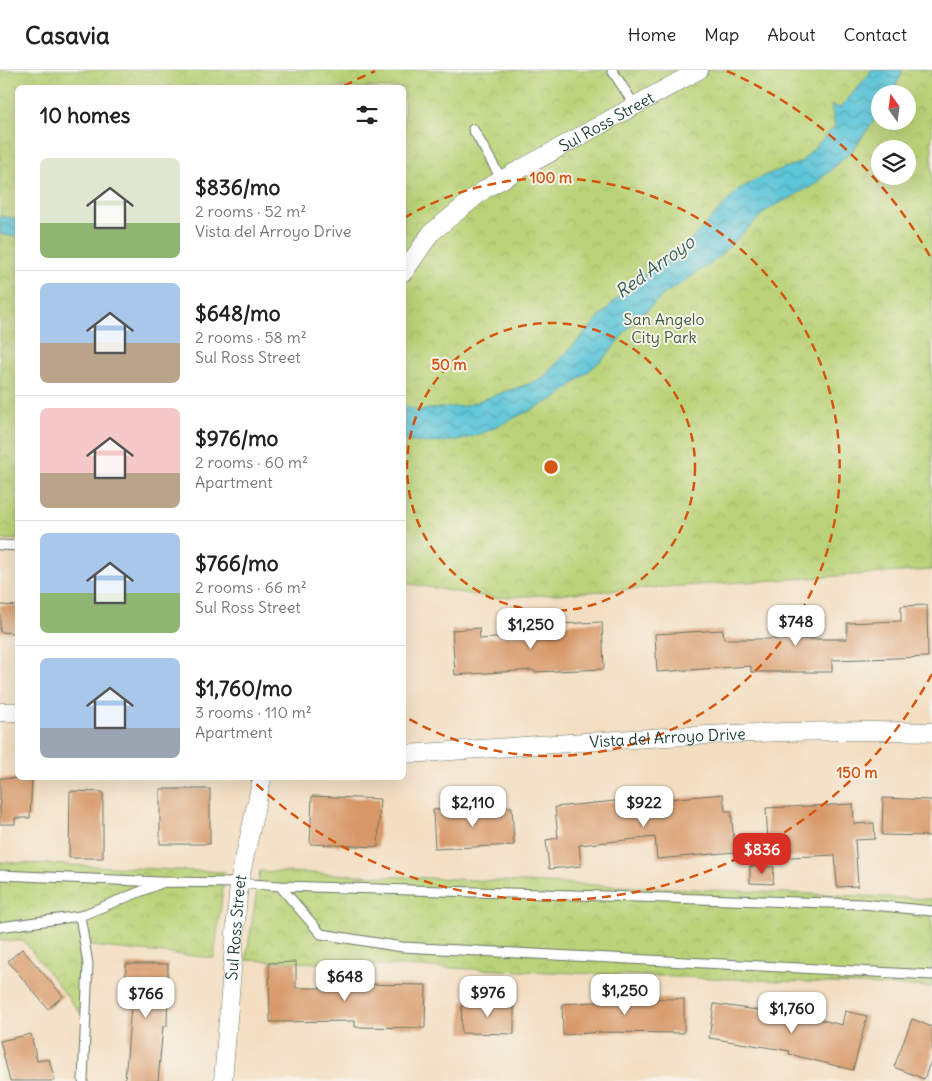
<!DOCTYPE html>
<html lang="en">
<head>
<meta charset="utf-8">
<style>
	body { margin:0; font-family:Delius,sans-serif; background:#f6f6f6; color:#222; height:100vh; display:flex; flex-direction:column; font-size:19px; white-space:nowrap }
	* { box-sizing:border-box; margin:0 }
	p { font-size:16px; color:#767676 }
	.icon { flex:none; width:28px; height:28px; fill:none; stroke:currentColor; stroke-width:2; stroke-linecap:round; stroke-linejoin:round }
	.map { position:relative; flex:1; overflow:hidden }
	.drawer { position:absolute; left:15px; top:15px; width:391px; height:695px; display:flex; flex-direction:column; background:#fff; border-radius:8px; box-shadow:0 5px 20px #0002 }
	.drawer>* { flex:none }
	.needle { width:32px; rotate:346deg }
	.controls { position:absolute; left:871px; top:15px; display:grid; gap:10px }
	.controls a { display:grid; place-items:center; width:45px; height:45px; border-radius:50%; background:#fff; box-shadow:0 5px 20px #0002; font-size:25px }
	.price { position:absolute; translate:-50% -42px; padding:0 11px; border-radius:10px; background:#fff; color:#222; font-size:16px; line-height:32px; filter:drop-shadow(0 1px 2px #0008) }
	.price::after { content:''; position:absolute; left:50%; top:30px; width:15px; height:11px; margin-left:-8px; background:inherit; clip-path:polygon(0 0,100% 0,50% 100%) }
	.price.on { background:#d93025; color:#fff }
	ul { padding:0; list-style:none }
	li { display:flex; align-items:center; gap:15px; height:125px; padding:0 25px }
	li+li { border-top:1px solid #e0e0e0 }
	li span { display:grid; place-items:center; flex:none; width:140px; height:100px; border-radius:8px; color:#555 }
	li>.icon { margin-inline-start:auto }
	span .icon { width:60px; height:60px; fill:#fffc; stroke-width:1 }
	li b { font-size:21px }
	h2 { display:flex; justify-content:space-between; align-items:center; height:60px; padding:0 25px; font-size:21px }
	header { display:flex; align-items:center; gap:30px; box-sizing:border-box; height:70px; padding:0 25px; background:#fff; border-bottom:1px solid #e0e0e0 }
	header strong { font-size:24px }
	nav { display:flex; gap:28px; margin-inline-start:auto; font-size:18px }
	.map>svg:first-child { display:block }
</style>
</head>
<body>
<header>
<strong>Casavia</strong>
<nav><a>Home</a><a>Map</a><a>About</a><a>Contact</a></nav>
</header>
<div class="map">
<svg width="932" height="1011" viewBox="0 0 932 1011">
	<defs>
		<pattern id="park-crowns" width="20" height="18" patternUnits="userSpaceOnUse" patternTransform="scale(1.25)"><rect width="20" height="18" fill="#bad378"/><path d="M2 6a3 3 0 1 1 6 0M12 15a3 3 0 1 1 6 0" fill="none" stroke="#9fb668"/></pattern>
		<pattern id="water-waves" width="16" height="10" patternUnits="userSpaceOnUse" patternTransform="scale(1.25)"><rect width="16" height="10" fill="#5dc6d9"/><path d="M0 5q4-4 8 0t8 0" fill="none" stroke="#4ca2b1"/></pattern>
	</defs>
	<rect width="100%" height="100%" fill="#f7f3e8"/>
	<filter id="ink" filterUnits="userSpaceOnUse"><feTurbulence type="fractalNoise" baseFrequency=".02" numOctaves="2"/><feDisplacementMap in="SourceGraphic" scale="10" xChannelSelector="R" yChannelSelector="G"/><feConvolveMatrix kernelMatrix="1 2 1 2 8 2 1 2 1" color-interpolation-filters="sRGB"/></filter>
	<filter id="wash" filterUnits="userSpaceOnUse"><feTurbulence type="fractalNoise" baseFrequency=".0096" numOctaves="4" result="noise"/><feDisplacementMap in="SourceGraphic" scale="20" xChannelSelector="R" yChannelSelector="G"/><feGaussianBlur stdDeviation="1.12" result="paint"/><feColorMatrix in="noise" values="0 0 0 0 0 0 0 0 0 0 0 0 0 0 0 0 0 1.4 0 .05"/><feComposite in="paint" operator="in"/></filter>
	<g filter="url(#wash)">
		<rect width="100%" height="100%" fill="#f3dec2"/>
		<path fill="url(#park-crowns)" stroke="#6c8856" fill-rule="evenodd" d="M0,0H932V500L494,528L404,513V18H18V470L0,469ZM880,24H908V51H880ZM880,79H908V106H880Z
			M0,792L225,802L214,888L81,875L80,943L24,871H0Z
			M260,801L932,829V917L246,890Z"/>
		<path fill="url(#water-waves)" stroke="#3e8286" d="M871,0H902V4L891,24H880V42L852,81L814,115L767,140L713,192L663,225L631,255L605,287L558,327L485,362L461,370L428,373L404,371V337L419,340L464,336L542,309L633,211L665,191L691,170L739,119L763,106L801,92L835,56L831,35L840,38L870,3Z
			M0,146L17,149V167L0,164Z"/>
		<g id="blocks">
			<path fill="#d79766" d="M0,535L18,536V563L0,562Z
				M927,535L928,587L832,590V602H751V596L657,602L655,564L723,560L724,569H847V553L901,551V536Z
				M558,551L559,554L602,552L604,599L534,602L533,600L455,605L452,560L479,558L480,569L532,565V552Z
				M0,708L32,709L30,748H15V754H0Z
				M160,719H210V774H160Z
				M70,721L103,722V788H69Z
				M723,724L725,741H731L735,782L657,789L655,767L579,775L581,796L549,799L546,770L558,768L555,737L625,730V733Z
				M312,726L380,729L378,777L310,774Z
				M883,728L932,730V766L882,765Z
				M853,734L854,754L874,753L875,769L855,770L858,816L837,817L835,785L769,788L766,738Z
				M512,737L514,775L435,779L433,740Z
				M750,796L774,797L773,814L750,813Z
				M22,879L63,926L48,939L8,891Z
				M296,892V918H356V914L426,915L425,958L355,957V951L270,952L269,893Z
				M126,894H168L167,956H163L158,1011H125L131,936L125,935Z
				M612,928L684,929V963L602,962L563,965L562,934L612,931Z
				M462,931L514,932V964L461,963Z
				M714,934L799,946V944L842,955L845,941L867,946L853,1000L789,984L790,981L709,968Z
				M912,949L932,957V988L924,1009L894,997Z
				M31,964L37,991L49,989L55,1011H10L0,971Z"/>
		</g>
	</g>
	<g filter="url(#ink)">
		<use href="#blocks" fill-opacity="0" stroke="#697566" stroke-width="1"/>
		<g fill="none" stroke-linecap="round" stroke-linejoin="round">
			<g stroke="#697566" stroke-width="11">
				<path id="service" d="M612,0L635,36
					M473,59L502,110
					M0,475L18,476
					M0,805L161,812
					M280,816L863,834L932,841
					M80,846L88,894L83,1011
					M0,857L80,846L164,812L239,813L280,816L321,864L402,877L932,905"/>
			</g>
			<g stroke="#697566" stroke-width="19">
				<g id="minor">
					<path id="s1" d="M404,202L431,163L485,119L699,0"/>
					<path d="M0,642H18"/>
					<path id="s2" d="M404,684C579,673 756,657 932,662"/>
					<path id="s3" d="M223,1011L239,813L262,708"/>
				</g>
			</g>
			<use href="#service" stroke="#fff" stroke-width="9"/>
			<use href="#minor" stroke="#fff" stroke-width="18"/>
		</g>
	</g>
	<g fill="none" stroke="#d45610" stroke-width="2.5" stroke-dasharray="9 6">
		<circle cx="551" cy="397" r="144"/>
		<path d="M404 148A289 289 0 1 1 404 646"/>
		<path d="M932 604A433 433 0 0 1 250 708M344 16A433 433 0 0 1 375 1M727 1A433 433 0 0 1 932 190"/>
	</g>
	<g text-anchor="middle" stroke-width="4" stroke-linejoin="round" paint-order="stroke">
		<g font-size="16" fill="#1f3d34" stroke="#f7f3e8">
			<text dy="6" stroke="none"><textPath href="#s1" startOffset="256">Sul Ross Street</textPath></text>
			<text dy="6" stroke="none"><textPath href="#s2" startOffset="264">Vista del Arroyo Drive</textPath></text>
			<text dy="6" stroke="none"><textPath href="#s3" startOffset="154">Sul Ross Street</textPath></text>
		</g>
		<g font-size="16" fill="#3e5b42" stroke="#f7f3e8">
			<text x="664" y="255">San Angelo<tspan x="664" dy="18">City Park</tspan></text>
		</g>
		<g font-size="18" font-style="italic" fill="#2e5f5d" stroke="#f7f3e8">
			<text transform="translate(655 197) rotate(-36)" y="6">Red Arroyo</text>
		</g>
	</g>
	<circle cx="551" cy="397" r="8" fill="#d45610" stroke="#f7f3e8" stroke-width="2.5"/>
	<g font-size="15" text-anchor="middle" font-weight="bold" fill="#d45610" stroke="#f7f3e8" stroke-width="4" stroke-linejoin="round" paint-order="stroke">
		<text x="551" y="113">100 m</text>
		<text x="449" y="300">50 m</text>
		<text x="857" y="708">150 m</text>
	</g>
</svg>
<div class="controls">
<a><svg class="needle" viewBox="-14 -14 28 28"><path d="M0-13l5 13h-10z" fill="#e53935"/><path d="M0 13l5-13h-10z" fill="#767676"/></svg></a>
<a><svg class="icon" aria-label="layers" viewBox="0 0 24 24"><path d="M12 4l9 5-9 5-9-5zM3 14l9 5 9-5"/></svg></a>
</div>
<b class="price" style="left:796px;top:577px">$748</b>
<b class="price" style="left:531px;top:580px">$1,250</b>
<b class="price" style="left:473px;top:758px">$2,110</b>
<b class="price" style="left:644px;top:758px">$922</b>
<b class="price on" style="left:762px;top:805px">$836</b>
<b class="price" style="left:345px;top:932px">$648</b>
<b class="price" style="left:625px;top:946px">$1,250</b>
<b class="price" style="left:488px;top:948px">$976</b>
<b class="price" style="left:146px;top:949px">$766</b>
<b class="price" style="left:792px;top:964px">$1,760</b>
<section class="drawer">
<h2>10 homes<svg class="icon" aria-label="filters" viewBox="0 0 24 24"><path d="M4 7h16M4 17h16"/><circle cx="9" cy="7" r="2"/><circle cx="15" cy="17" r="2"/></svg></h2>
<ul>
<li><span style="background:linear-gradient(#dfe7d0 65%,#8fb573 0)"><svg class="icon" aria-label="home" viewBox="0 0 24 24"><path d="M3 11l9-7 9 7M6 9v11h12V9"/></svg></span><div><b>$836/mo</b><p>2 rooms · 52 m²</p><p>Vista del Arroyo Drive</p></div></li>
<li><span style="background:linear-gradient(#a9c7e8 60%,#b9a48a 0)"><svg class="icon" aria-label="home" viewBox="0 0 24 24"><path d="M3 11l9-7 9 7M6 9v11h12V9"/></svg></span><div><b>$648/mo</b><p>2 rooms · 58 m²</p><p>Sul Ross Street</p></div></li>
<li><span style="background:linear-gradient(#f6c9c9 65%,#b9a48a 0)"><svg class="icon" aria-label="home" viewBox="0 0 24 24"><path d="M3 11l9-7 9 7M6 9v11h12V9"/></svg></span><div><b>$976/mo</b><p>2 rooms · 60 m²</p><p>Apartment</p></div></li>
<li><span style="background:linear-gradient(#a9c7e8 60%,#8fb573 0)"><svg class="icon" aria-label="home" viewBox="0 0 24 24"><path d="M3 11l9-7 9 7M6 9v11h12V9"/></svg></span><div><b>$766/mo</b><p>2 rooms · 66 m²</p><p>Sul Ross Street</p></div></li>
<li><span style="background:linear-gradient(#a9c7e8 70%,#9aa5b1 0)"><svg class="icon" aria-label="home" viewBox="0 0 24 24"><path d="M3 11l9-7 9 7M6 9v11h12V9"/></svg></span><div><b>$1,760/mo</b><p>3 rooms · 110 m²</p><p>Apartment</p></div></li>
</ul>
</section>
</div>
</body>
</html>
